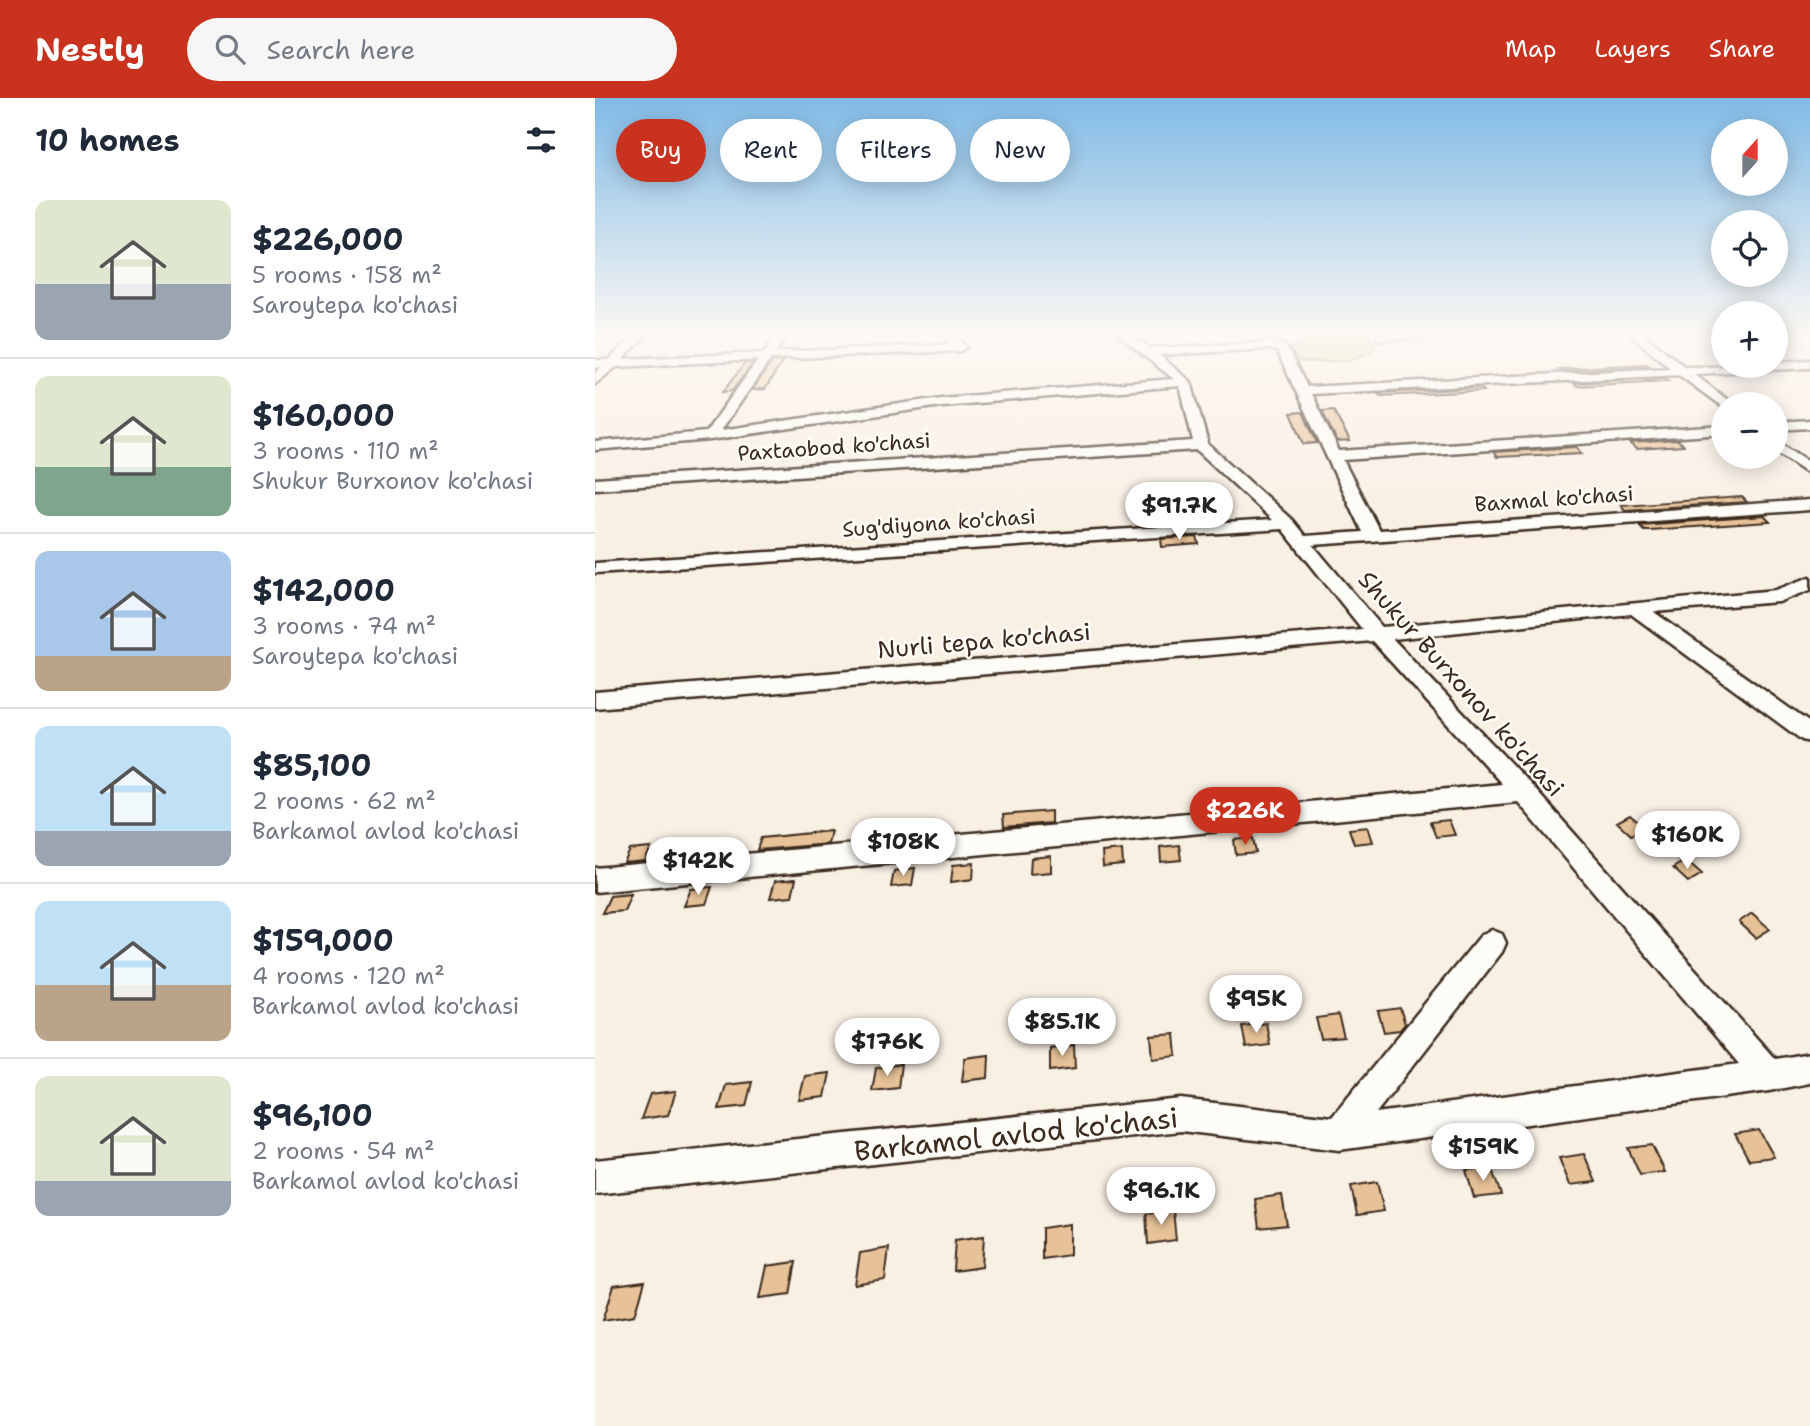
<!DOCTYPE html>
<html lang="en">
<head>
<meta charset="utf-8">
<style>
	body { margin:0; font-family:"Shantell Sans",sans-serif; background:#f6f6f7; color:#1f2937; height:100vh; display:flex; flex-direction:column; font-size:26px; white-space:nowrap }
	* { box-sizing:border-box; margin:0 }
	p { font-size:23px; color:#747a83 }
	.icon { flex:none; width:38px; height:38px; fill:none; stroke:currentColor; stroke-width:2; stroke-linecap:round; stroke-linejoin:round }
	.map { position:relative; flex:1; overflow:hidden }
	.details { display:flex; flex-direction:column; background:#fff; width:595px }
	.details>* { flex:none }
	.banner { position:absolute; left:21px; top:21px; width:665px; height:63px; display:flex; gap:14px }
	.needle { width:46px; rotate:21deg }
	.controls { position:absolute; left:1116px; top:21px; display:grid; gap:14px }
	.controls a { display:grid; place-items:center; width:77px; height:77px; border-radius:50%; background:#fff; box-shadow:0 4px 18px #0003; font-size:35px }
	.price { position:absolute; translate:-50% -60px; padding:0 16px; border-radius:24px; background:#fff; color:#222; font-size:23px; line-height:46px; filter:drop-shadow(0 2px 4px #0008) }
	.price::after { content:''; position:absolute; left:50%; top:42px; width:21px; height:16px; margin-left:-10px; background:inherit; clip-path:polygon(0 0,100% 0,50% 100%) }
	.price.selected { background:#c8321e; color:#fff }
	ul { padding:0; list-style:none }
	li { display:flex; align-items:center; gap:21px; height:175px; padding:0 35px }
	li+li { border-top:2px solid #e0e1e3 }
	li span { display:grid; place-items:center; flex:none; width:196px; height:140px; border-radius:14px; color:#555 }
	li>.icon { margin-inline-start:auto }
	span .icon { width:84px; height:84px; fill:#fffc; stroke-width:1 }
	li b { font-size:30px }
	h2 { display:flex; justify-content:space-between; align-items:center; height:84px; padding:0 35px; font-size:30px }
	.tag { padding:0 24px; border-radius:32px; background:#fff; box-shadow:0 4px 18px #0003; font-size:24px; line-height:63px }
	.tag.selected { background:#c8321e; color:#fff }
	header { display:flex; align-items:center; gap:42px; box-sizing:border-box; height:98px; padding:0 35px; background:#c8321e; color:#fff }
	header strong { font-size:33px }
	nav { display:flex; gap:38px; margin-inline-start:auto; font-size:24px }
	.search { width:490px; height:63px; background:#f6f6f7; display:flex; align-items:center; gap:18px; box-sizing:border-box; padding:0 24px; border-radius:38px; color:#747a83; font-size:26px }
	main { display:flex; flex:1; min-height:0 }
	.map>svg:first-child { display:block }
</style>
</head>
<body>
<header>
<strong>Nestly</strong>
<div class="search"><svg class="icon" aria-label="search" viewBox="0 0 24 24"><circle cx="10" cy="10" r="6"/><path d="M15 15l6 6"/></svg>Search here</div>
<nav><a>Map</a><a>Layers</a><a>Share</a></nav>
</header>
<main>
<section class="details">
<h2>10 homes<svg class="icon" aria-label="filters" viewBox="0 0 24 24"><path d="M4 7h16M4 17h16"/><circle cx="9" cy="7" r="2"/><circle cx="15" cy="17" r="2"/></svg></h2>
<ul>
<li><span style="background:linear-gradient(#dfe7d0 60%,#9aa5b1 0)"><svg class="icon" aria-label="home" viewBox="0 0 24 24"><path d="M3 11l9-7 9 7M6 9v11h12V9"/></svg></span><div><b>$226,000</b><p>5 rooms · 158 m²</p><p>Saroytepa ko'chasi</p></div></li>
<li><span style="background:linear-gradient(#dfe7d0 65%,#7fa58c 0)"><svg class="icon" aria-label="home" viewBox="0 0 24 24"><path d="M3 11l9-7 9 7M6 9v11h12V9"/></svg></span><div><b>$160,000</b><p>3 rooms · 110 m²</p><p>Shukur Burxonov ko'chasi</p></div></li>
<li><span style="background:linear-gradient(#a9c7e8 75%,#b9a48a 0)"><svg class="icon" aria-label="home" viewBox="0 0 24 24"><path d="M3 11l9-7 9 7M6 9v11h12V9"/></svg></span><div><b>$142,000</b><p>3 rooms · 74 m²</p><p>Saroytepa ko'chasi</p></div></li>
<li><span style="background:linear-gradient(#bfe0f5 75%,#9aa5b1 0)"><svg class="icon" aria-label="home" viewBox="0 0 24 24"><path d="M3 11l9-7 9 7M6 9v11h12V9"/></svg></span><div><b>$85,100</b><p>2 rooms · 62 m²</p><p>Barkamol avlod ko'chasi</p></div></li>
<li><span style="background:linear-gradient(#bfe0f5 60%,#b9a48a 0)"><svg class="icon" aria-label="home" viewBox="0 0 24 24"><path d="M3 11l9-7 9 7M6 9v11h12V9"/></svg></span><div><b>$159,000</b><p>4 rooms · 120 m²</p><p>Barkamol avlod ko'chasi</p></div></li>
<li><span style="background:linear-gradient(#dfe7d0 75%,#9aa5b1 0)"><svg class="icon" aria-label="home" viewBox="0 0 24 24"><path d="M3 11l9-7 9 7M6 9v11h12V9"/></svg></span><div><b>$96,100</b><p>2 rooms · 54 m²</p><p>Barkamol avlod ko'chasi</p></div></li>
</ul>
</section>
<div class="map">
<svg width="1215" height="1328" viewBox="0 0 1215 1328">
	<rect width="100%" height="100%" fill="#f9f0e4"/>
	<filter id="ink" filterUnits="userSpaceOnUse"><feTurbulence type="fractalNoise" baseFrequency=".0143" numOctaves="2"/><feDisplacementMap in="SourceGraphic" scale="14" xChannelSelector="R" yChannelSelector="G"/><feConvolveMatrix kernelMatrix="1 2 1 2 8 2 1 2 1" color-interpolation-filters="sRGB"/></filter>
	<g filter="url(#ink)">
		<path fill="#cadb8f" stroke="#828256" stroke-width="2" d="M739,236C755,236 771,233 781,247L778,253L753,263L705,264L694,251L728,237Z"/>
		<path fill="#e7c298" stroke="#3b2a1e" stroke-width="2" d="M188,263L170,291L157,292L177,264Z
			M150,265H158L137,293L128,294Z
			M1051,266L1055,268L966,273L963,271Z
			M1070,280L1074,283L982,288L979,285Z
			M886,290L889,293L785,298L783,295Z
			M738,312L755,343L742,344L727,313Z
			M708,314L722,345L709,346L696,315Z
			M1082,342L1089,348L1042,351L1035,345Z
			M982,349L987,355L902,359L898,354Z
			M1147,399L1152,404L1030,412L1026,407Z
			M1169,418L1175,424L1054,432H1049L1044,427Z
			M602,439L604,446L567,449L566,441Z
			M456,713V725L409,729L408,717Z
			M1035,717L1050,730L1036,737L1022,724Z
			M854,722L860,737L841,739L835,724Z
			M773,729L778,744L759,746L754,731Z
			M236,733L233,746L162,752L166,740Z
			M658,740L661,755L641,757L639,742Z
			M110,745L106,758L85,760L89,747Z
			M584,747L586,762L566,764L565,749Z
			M56,750L50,763L29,765L35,752Z
			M527,752L528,767L508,769L507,754Z
			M456,758V774L435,776L436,760Z
			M1091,762L1107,776L1093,784L1078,770Z
			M379,765L378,781L356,784L358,767Z
			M320,770L317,787L296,789L299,773Z
			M201,781L197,798L175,800L180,783Z
			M117,789L111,806L89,808L96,791Z
			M36,796L29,813L7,815L15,798Z
			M1157,815L1175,831L1161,840L1144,824Z
			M805,910L810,926L805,932L789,934L783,913Z
			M743,917L749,939L726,941L721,920Z
			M671,925L675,947L651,950L647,928Z
			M580,936L582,958L558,961L556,938Z
			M479,947L480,970L455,973V950Z
			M394,957L393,980L367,983L370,960Z
			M306,966L303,990L277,993L281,970Z
			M235,975L230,999L204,1002L210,978Z
			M157,984L151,1008L124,1011L131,987Z
			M81,993L73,1017L46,1021L55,996Z
			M1164,1032L1179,1059L1154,1062L1140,1036Z
			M1057,1047L1070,1074L1045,1077L1033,1050Z
			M989,1056L1001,1084L975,1087L964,1060Z
			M896,1069L906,1097L879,1100L871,1072Z
			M782,1084L789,1113L762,1117L756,1088Z
			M687,1097L692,1127L664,1130L660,1101Z
			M578,1112L581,1142L553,1146L551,1116Z
			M475,1126V1157L447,1161V1130Z
			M389,1138L387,1169L358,1173L360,1142Z
			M294,1150L290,1182L260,1187L265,1155Z
			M201,1164L195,1196L165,1200L172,1168Z
			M50,1184L40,1217L8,1222L19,1188Z"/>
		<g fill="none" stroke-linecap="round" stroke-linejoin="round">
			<g stroke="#3b2a1e" stroke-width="5">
				<path id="street" d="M40,236H52L28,261L169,255L182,236H193L181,254L356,246L347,236H359L372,249L366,253L176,261L126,332L346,300L579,281L521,236H534L555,250L678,244L691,248L712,289L1075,270L1035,236H1048L1090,269L1181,268V264L1215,262V270L1099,276L1134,303L1136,306H1129V310L1084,277L716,296L744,353L1129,328V336L748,362L784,432L1215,402V412L718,447L787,529L1181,492L1215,479V492L1184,504L1059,514L1215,625V644L1207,642L1036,516L798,541L936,687L1180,961L1215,955V985L1174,993L744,1052L586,1033L0,1096V1062L586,1001L737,1019L887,836L897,832L907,836L911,845L907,854L781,1015L1144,966L923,704L0,794V770L907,686L777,543L0,610V594L767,531L687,431L0,475V465L677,422L602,352L0,391V381L598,343L585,288L346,308L115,342L0,352V344L111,334L163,262L21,269L0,286V275L6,269L0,270V262H14ZM673,251L682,253L767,434L710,438L697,422L613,346L596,284L564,257Z
					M789,236H855L850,239L783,242V238Z
					M1215,322V330L1181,332V324Z
					M1181,342L1215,364V376L1181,353Z"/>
			</g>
			<use href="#street" fill="#fdfcf7" fill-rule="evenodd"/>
		</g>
	</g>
	<linearGradient id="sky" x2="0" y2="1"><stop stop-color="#80bae6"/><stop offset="0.56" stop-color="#fcf8f3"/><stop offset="1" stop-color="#fcf8f3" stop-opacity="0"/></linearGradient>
	<rect width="1215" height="422" fill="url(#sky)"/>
	<g text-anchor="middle" stroke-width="5" stroke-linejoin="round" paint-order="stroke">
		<g font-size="21" fill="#3b2a1e" stroke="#fdfcf7">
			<text transform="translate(239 349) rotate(-4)" y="7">Paxtaobod ko'chasi</text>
			<text transform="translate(959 401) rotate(-4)" y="7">Baxmal ko'chasi</text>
			<text transform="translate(344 425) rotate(-4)" y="7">Sug'diyona ko'chasi</text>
		</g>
		<g font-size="24" fill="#3b2a1e" stroke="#fdfcf7">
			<text transform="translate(389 543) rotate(-5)" y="8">Nurli tepa ko'chasi</text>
			<text transform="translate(866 586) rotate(48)" y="8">Shukur Burxonov ko'chasi</text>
		</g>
		<g font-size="28" fill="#3b2a1e" stroke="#fdfcf7">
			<text transform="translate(421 1036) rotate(-6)" y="10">Barkamol avlod ko'chasi</text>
		</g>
	</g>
</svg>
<div class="controls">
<a><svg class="needle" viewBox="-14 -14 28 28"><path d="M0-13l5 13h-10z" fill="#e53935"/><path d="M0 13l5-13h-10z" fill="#747a83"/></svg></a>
<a><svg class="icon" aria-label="locate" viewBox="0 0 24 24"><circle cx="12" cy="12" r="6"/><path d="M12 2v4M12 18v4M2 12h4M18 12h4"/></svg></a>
<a>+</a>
<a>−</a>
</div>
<b class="price" style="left:584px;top:444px">$91.7K</b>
<b class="price selected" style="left:650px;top:749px">$226K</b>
<b class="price" style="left:1092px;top:773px">$160K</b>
<b class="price" style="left:308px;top:780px">$108K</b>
<b class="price" style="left:103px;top:799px">$142K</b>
<b class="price" style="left:661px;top:937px">$95K</b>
<b class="price" style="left:467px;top:960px">$85.1K</b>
<b class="price" style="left:292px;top:980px">$176K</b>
<b class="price" style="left:888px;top:1085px">$159K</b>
<b class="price" style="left:566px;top:1129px">$96.1K</b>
<div class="banner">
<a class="tag selected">Buy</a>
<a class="tag">Rent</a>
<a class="tag">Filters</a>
<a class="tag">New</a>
</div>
</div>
</main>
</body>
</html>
